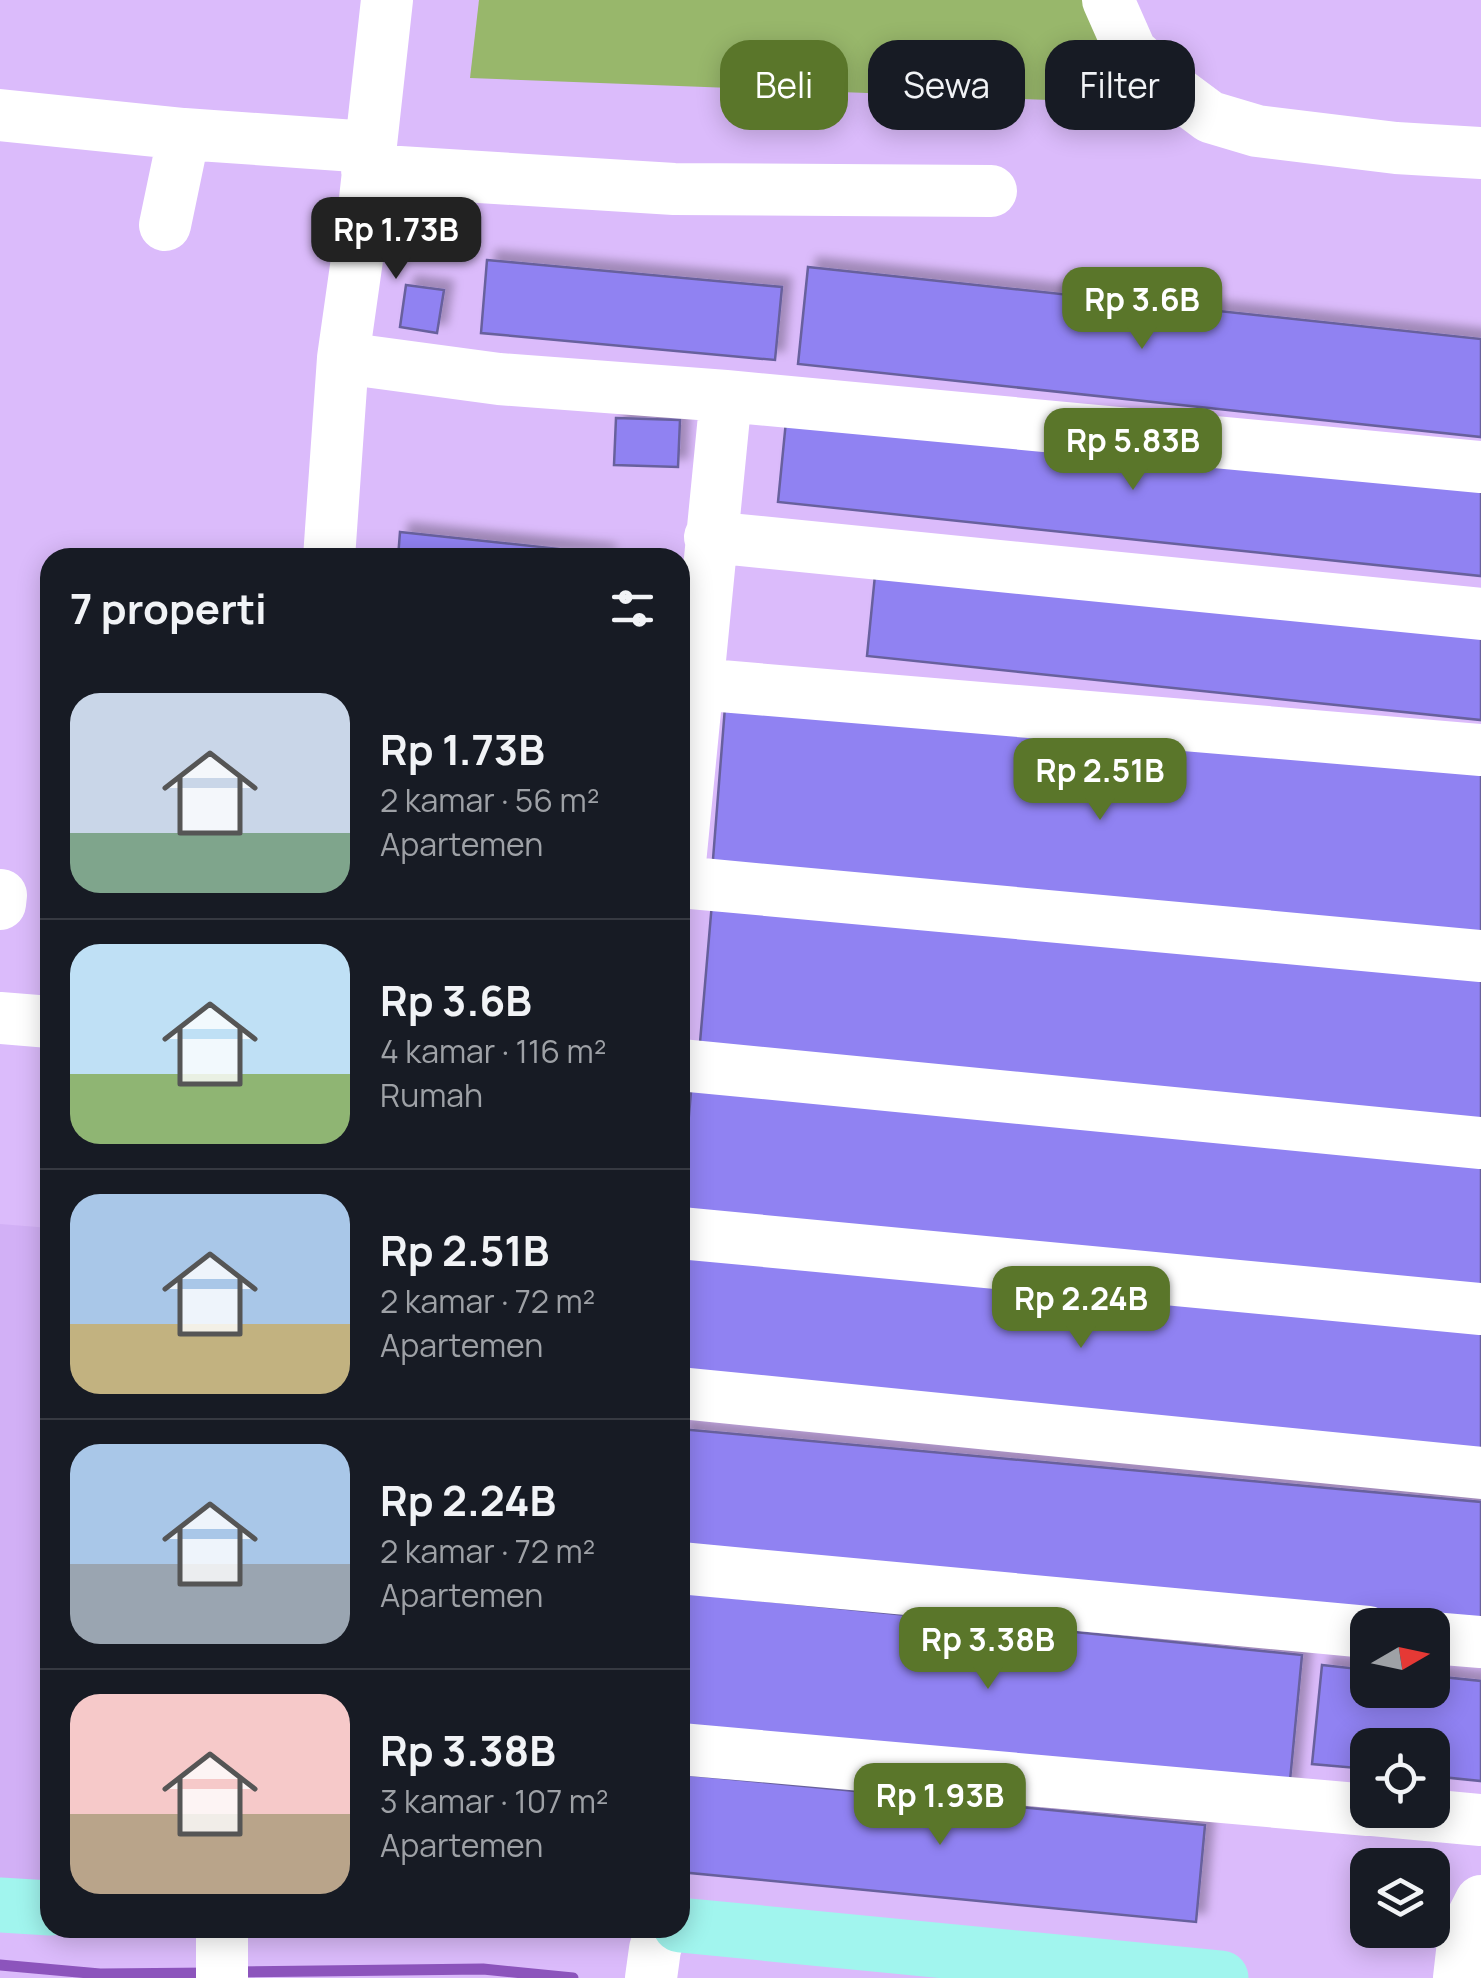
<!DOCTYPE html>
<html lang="id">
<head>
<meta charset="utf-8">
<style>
	body { margin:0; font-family:Manrope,sans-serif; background:#242831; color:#f1f3f6; height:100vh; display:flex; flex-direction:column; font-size:38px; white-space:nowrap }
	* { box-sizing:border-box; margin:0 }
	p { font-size:32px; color:#9ea1a6 }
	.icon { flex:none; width:55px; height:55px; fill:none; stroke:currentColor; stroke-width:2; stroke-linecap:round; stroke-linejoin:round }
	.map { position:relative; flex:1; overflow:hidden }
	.sheet { position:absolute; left:40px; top:548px; width:650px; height:1390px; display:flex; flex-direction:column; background:#171b24; border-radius:30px; box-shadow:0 5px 25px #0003 }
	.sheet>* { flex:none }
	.banner { position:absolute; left:720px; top:40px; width:610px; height:90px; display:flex; gap:20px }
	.needle { width:65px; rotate:81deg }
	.tools { position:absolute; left:1350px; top:1608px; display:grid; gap:20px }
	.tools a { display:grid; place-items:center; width:100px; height:100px; border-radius:20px; background:#171b24; box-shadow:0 5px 25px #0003; font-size:50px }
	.price { position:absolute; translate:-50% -85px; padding:0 22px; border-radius:20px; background:#5a762a; color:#fff; font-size:32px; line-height:65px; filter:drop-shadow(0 2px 5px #0008) }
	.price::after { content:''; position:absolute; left:50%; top:60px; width:30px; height:22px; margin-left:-15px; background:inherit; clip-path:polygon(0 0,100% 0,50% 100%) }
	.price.selected { background:#222; color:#fff }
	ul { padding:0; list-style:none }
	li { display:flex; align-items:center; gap:30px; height:250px; padding:0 30px }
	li+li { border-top:2px solid #363941 }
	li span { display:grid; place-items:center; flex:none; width:280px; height:200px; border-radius:30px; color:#555 }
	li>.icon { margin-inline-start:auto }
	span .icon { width:120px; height:120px; fill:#fffc; stroke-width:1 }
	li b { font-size:42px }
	h2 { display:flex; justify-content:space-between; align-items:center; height:120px; padding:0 30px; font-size:42px }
	.chip { padding:0 35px; border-radius:30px; background:#171b24; box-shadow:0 5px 25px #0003; font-size:35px; line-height:90px }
	.chip.selected { background:#5a762a; color:#fff }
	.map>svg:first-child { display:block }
</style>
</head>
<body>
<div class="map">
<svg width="1481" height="1978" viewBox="0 0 1481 1978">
	<defs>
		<filter id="shadow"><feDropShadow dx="9" dy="-9" stdDeviation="5" flood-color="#0004"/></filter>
	</defs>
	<rect width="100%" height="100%" fill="#dbbbfb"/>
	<path fill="#d2b0f6" d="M0,1224L50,1228V1890L0,1889Z"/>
	<path fill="#98b76b" d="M479,0H1114L1102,102L470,78Z"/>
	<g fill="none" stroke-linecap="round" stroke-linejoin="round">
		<path stroke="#8c54bc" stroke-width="11" d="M0,1965L100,1974L210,1973
			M234,1972L483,1969L573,1978"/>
	</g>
	<path fill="#9082f2" stroke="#67619d" stroke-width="2.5" filter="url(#shadow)" d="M487,260L782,287L775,360L481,333Z
		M808,267L1481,339V437L798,364Z
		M406,285L444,290L437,333L400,327Z
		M787,411L1481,482V576L778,502Z
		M616,418L680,420L678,467L614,465Z
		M400,532L606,554V558H398Z
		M876,565L1481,628V720L867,656Z
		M725,707L1481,773V939L712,872Z
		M713,891L1481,961V1126L699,1054Z
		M692,1080L1481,1159V1300L680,1220Z
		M680,1252L1481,1323V1451L680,1379Z
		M680,1429L1481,1502V1633L1432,1625H1392L680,1560Z
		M680,1592L1302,1655L1289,1791L680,1729Z
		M1322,1665L1368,1670V1690H1432V1676L1481,1681V1781L1432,1776V1745H1368V1769L1312,1764Z
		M680,1774L1205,1825L1196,1922L680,1872Z"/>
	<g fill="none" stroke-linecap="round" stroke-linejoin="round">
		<path stroke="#fff" stroke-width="52" d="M1108,0L1131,52L1167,85L1210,117L1257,131L1396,148L1481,153
			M0,115L184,134
			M367,170L674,189L991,191
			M165,225L184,134L369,147
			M343,358L499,379L726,396L1481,467
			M710,537L1481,614
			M329,558L343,358L363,217L387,0
			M697,684L1481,750
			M680,863L726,396
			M680,882L1481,956
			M0,904L1,895
			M0,1018L50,1022
			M680,1065L1481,1143
			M680,1233L1481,1309
			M680,1393L1481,1473
			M680,1568L1368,1632
			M1432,1638L1481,1642
			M680,1749L1368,1810
			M1373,1810L1481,1820
			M222,1928V1978
			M651,1978L655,1949L662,1928
			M1459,1978L1464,1934L1481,1901"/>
		<path stroke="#a1f5ee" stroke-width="55" d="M0,1905L50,1908
			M680,1925L1221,1978"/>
	</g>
</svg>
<div class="tools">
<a><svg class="needle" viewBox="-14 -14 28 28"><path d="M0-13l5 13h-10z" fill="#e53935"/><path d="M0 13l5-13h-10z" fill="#9ea1a6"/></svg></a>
<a><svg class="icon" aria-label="locate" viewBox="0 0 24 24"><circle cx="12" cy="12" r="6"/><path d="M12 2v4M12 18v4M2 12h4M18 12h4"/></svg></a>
<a><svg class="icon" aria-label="layers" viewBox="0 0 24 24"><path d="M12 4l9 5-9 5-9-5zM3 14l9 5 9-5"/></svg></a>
</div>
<b class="price selected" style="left:396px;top:282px">Rp 1.73B</b>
<b class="price" style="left:1142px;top:352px">Rp 3.6B</b>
<b class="price" style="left:1133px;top:493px">Rp 5.83B</b>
<b class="price" style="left:1100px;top:823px">Rp 2.51B</b>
<b class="price" style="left:1081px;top:1351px">Rp 2.24B</b>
<b class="price" style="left:988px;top:1692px">Rp 3.38B</b>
<b class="price" style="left:940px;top:1848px">Rp 1.93B</b>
<div class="banner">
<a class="chip selected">Beli</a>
<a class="chip">Sewa</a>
<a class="chip">Filter</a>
</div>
<section class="sheet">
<h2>7 properti<svg class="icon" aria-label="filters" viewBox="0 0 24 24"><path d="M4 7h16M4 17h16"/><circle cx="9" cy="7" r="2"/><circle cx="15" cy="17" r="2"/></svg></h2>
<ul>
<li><span style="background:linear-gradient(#c9d6e8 70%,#7fa58c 0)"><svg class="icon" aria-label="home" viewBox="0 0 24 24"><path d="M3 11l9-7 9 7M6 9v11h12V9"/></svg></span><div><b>Rp 1.73B</b><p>2 kamar · 56 m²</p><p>Apartemen</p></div></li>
<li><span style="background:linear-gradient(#bfe0f5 65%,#8fb573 0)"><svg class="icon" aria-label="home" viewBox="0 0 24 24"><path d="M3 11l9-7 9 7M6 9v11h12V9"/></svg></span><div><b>Rp 3.6B</b><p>4 kamar · 116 m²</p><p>Rumah</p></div></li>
<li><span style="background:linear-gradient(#a9c7e8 65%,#c2b280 0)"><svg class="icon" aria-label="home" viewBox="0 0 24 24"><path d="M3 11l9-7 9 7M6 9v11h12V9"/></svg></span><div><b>Rp 2.51B</b><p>2 kamar · 72 m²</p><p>Apartemen</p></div></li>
<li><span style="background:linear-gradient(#a9c7e8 60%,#9aa5b1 0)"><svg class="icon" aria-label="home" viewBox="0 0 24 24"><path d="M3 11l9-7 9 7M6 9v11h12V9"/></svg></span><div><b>Rp 2.24B</b><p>2 kamar · 72 m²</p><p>Apartemen</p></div></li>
<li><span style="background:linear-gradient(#f6c9c9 60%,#b9a48a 0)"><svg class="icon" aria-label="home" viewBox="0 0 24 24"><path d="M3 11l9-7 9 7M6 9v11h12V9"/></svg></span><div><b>Rp 3.38B</b><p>3 kamar · 107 m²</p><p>Apartemen</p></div></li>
</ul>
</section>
</div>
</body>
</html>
